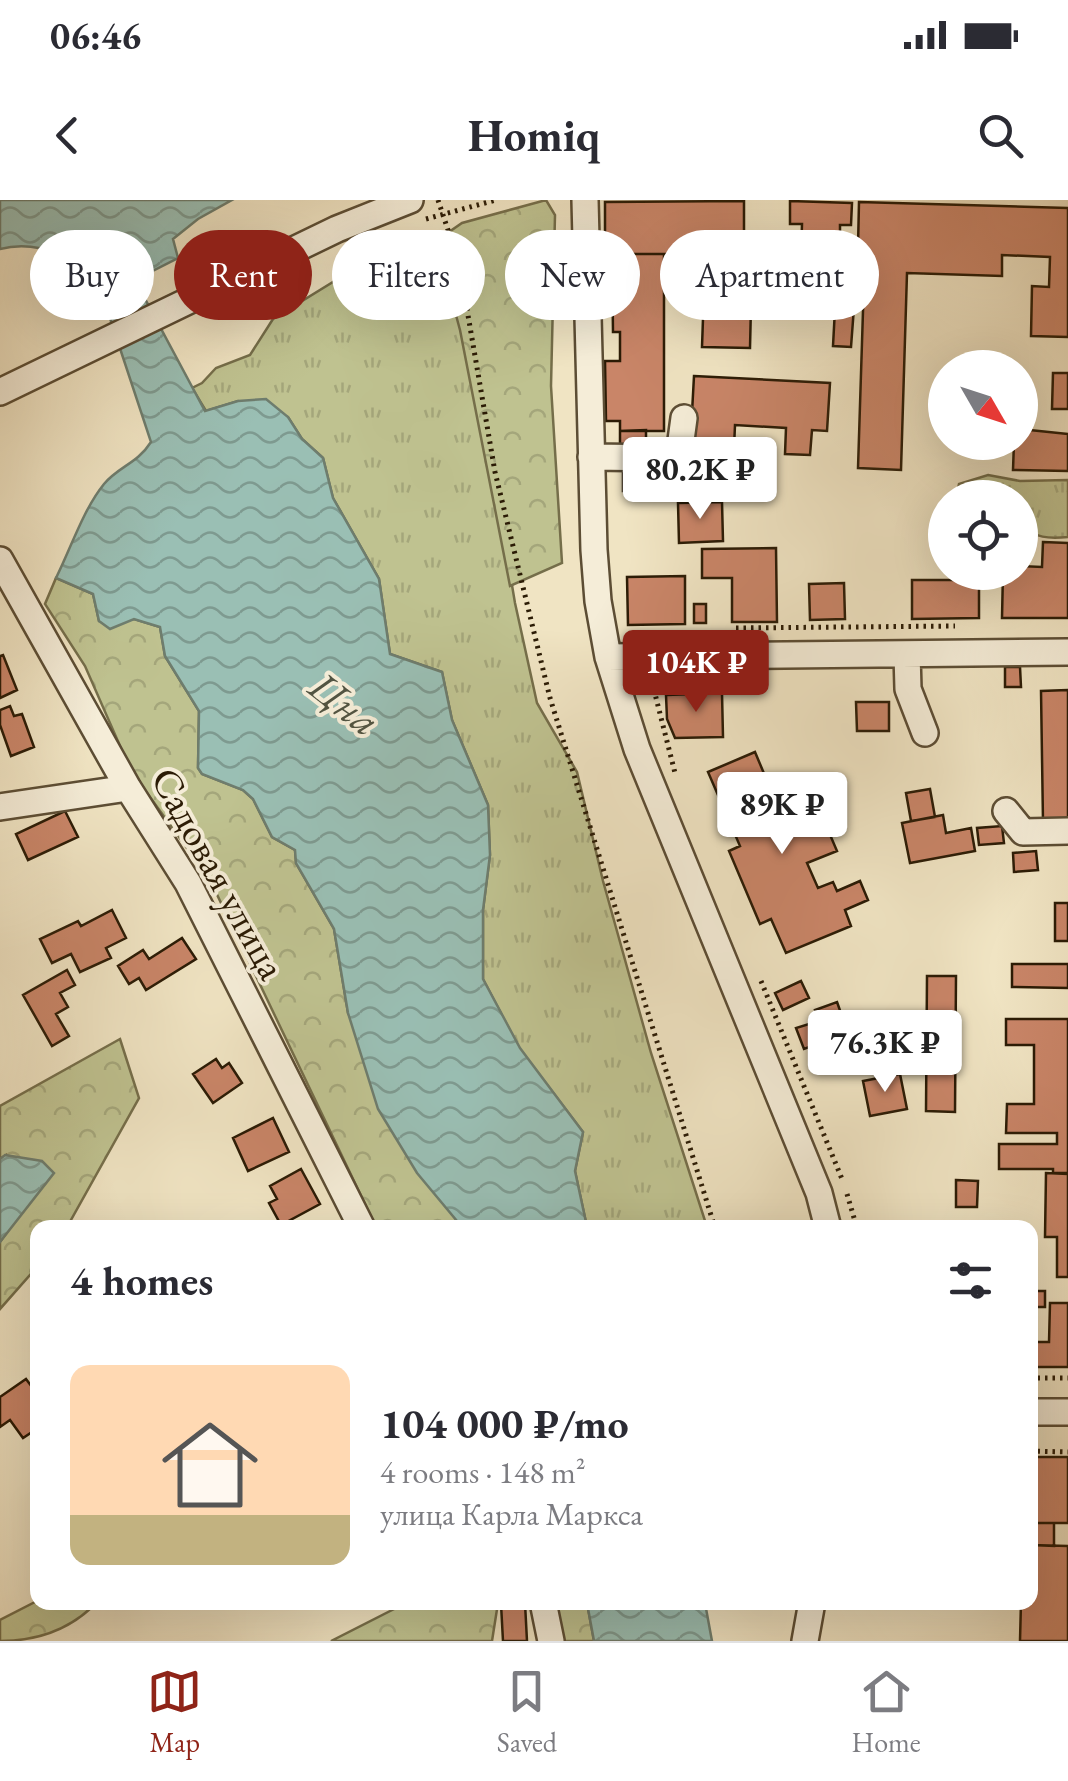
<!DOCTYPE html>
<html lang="en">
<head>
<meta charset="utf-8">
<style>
	body { margin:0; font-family:"EB Garamond",serif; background:#f7f7f7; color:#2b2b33; height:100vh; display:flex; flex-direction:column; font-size:38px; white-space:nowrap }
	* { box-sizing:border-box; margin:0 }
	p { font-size:32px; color:#7c7c81 }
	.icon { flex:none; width:55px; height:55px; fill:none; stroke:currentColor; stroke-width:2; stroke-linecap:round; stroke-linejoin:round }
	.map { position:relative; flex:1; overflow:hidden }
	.details { position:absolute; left:30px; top:1020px; width:1008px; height:390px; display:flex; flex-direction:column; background:#fff; border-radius:20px; box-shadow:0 10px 40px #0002 }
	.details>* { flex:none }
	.hud { position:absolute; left:30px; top:30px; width:1010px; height:90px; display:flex; gap:20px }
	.needle { width:65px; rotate:129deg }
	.controls { position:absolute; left:928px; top:150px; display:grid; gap:20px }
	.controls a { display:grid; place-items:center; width:110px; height:110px; border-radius:50%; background:#fff; box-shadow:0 10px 40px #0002; font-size:50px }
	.price { position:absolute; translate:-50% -85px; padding:0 22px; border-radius:10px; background:#fff; color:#222; font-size:32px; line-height:65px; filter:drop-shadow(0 2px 5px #0008) }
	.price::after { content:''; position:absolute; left:50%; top:60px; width:30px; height:22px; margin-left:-15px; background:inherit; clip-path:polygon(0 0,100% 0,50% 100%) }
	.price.selected { background:#8f2418; color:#fff }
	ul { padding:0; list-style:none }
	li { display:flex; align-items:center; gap:30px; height:250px; padding:0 40px }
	li span { display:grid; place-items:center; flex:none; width:280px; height:200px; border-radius:20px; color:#555 }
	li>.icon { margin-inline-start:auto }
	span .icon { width:120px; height:120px; fill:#fffc; stroke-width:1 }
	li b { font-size:42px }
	h2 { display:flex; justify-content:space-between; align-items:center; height:120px; padding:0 40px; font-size:42px }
	.pill { padding:0 35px; border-radius:45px; background:#fff; box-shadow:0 10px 40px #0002; font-size:35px; line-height:90px }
	.pill.selected { background:#8f2418; color:#fff }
	.status { display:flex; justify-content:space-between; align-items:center; height:70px; padding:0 50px; background:#fff; direction:ltr }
	.status svg { height:28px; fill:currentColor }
	header { display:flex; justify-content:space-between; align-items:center; height:130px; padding:0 40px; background:#fff; font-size:45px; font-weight:700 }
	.dock { display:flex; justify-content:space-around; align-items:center; height:140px; border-top:2px solid #e1e1e2; background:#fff; font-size:28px; color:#7c7c81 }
	.dock a { display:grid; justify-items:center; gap:5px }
	.dock .selected { color:#8f2418 }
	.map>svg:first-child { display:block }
</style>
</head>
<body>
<div class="status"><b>06:46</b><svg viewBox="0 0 49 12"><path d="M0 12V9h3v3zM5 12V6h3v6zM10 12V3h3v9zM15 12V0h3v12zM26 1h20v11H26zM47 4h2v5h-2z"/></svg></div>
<header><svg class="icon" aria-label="back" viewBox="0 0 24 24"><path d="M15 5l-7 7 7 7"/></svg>Homiq<svg class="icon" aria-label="search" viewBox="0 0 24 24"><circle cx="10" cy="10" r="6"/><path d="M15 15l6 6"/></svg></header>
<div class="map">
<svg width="1068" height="1441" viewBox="0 0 1068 1441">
	<defs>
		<pattern id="grass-tufts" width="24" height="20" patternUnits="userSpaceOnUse" patternTransform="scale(2.5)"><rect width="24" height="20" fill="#bfc290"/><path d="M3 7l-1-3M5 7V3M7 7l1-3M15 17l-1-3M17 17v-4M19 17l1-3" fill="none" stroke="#a4a67b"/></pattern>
		<pattern id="forest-crowns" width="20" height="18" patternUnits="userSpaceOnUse" patternTransform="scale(2.5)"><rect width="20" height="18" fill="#bfc290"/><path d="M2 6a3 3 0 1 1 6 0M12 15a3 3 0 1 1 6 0" fill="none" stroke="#a4a67b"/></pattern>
		<pattern id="water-waves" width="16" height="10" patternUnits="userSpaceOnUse" patternTransform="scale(2.5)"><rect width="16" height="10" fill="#9abfb4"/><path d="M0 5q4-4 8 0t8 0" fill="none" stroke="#7e9a90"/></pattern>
	</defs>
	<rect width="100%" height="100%" fill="#f0e4c3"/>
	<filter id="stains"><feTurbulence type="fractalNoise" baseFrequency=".002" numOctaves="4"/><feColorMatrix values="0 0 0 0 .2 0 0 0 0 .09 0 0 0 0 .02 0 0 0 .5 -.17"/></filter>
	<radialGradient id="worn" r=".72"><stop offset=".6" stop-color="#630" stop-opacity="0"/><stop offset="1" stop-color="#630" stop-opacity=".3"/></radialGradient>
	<path fill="url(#grass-tufts)" stroke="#756e4a" stroke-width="2.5" d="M424,39L449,60L479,190L515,403L537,503L577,572L603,681L651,853L707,1027H587L575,971L583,932L519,848L483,779V710L490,655L488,605L452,520L442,472L390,454L379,379L333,298L323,258L302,239L288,217L238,201L206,211L192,188L202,183L216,168L250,155L273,119L380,53Z
		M988,275L1020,281L1068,280V337C1048,339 1036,338 1020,325V298L956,297L959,284Z"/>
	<path fill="url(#forest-crowns)" stroke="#756e4a" stroke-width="2.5" d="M546,0L555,15L551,186L562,363L510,386L460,130L436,41L462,23Z
		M56,378L93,394L99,421L134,419L160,427L165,456L199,511L198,568L202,574L243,590L253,599L272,637L295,650L296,663L334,729L348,813L460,1027H376L210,680L131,571L85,466L45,404Z
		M120,839L139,898L67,1027L38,1028L37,1067L0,1109V1042L19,1015L6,955L0,959V906Z
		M37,1401L85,1403L91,1408C65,1432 35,1441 0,1441V1420Z
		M406,1403H498L492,1441H331Z
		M555,1403H587L594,1441H561Z"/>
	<path fill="url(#water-waves)" stroke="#6e7d6e" stroke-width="2.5" d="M0,0H232L198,19L173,39L178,58L135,80L205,211L238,201L266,199L288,217L302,239L323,258L333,298L379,379L390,454L442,472L452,520L488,605L490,655L483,710V779L520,848L583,932L575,971L587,1027H462L417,973L378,909L348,813L334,729L296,663L295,650L272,637L253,599L243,590L202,574L198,568L199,511L165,456L160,427L134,419L110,429L99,421L93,394L56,378C71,348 83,310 104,284C119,266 137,264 151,242L103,97L89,83L86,63C56,52 31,41 0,49Z
		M5,955L42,961L54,973L0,1042V959Z
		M587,1403H705L712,1441H594Z"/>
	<path fill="#c98568" stroke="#2b1b05" stroke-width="2.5" d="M744,1V54H605V2Z
		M790,1L852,3L851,25H840V47H826V57L801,56L802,24H790Z
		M859,2L1068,8V137L1031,136L1032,86L1049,87L1050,57L1002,55V76L907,73L901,270L858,268L865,48L858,47Z
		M612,54H664V231H620V221H606L605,161H620V132H613Z
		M705,62L752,63L750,148L702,147Z
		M832,93L855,94L851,147L833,146L835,109H831Z
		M1053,173H1068V209H1052Z
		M694,176L830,183L827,231L812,230L810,255L785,254L786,228L735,225L733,271L689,268Z
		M1020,229L1068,234V271L1013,270L1014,242H1020Z
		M646,230V251H620V231Z
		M623,264L676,265V292L623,291Z
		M722,302L723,341L679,343L678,303Z
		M1043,342L1068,343V418H1002L1003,372H1020V366L1042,367Z
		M776,348L777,422H732V378H702V349Z
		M685,376V424L628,425L627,377Z
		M912,380H979V418L912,419Z
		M844,383L845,419L810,420L809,384Z
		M694,404H706V423H694Z
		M3,455L17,490L0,498V456Z
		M1005,467H1020L1021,487H1005Z
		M1068,490V621L1043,622L1041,491Z
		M722,493L723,537L675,538L667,519L666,495Z
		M856,502H889V531H857Z
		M10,506L14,516L22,514L34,547L11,556L0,525V510Z
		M755,552L773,595L762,600L768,614L813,595L837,651L807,663L818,688L833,682L837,691L860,681L868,700L845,710L851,726L786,753L771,719L760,724L729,651L740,646L708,572Z
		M930,589L935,617L911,621L906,593Z
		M65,611L78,637L28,660L16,634Z
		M943,615L946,633L971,628L975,651L910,663L902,623Z
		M1002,626L1004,643L979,645L977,628Z
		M1036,651L1038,670L1014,672L1013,653Z
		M1055,703H1068V741H1055Z
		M112,710L126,738L106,748L111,758L80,772L71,754L52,763L40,739L78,721L81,726Z
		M182,738L196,759L146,790L139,778L129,784L118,766L143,750L149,759Z
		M1012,764H1068V788L1012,787Z
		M67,770L75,785L60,793L68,807L56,814L69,836L52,846L23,795Z
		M927,776H956L955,912L926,911Z
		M801,781L809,798L783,810L775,793Z
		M837,802L848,833L804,849L796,828L819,821L815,810Z
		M1006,819H1068V973H1053V969H999V944H1057V933H1006L1007,904H1034V845H1006Z
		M216,859L222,868L229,863L242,883L213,903L193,874Z
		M900,874L907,909L870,916L863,881Z
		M273,918L289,952L248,971L233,938Z
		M301,969L320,1004L281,1025L269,1003L277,999L270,986Z
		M1046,973L1068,974V1077H1057V1037H1045Z
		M956,980L978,981L977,1007H956Z
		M1030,1091H1045V1107H1030Z
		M1050,1103H1068V1167H1030V1142H1049Z
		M26,1179L38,1195V1228L23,1238L10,1220L0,1227V1197Z
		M1030,1257H1068V1323H1030Z
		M1032,1323H1054V1346L1032,1345Z
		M1030,1345L1068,1346V1441H1020L1021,1402H1030Z
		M525,1403L527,1441H503L501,1404Z"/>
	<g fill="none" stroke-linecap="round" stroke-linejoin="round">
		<g stroke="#5c4d34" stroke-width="30">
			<path id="minor" d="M585,0L594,350L598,401L608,457L637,549L819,993L828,1028
				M0,192L337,29L410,0
				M591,257L669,258L679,255L684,218
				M0,360L128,588L188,683L362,1028
				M907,454L908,489L925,533
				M608,457L1068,452
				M0,607L128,588
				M1006,611L1023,632L1068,631
				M1030,1212H1068
				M543,1402L551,1441
				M805,1441L812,1402"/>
		</g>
		<path stroke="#2b1b05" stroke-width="5" stroke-dasharray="2.5 5" stroke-linecap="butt" d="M438,0L459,63L495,272L550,498L715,1028
			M426,19L496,0
			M736,428L955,426
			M652,482L675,573
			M761,781L842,979
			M847,994L857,1028
			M1030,1178H1068
			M1030,1251L1068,1252"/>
		<use href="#minor" stroke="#f5edd8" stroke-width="25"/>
	</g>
	<g text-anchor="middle" stroke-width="8" stroke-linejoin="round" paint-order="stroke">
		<g font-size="40" fill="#2b1b05" stroke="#f5edd8">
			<text transform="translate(219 673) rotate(61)" y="14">Садовая улица</text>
		</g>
		<g font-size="42" font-style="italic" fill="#525442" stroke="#f5edd8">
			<text transform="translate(345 503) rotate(38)" y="15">Цна</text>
		</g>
	</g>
	<rect width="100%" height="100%" filter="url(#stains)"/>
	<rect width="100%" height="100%" fill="url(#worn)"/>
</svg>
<div class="controls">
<a><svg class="needle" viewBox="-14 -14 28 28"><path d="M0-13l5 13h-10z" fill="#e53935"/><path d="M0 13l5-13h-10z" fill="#7c7c81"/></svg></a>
<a><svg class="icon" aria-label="locate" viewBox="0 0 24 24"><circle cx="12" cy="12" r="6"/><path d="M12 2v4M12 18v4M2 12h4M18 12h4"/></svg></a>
</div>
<b class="price" style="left:700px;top:322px">80.2K ₽</b>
<b class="price selected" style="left:696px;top:515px">104K ₽</b>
<b class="price" style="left:782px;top:657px">89K ₽</b>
<b class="price" style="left:885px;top:895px">76.3K ₽</b>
<div class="hud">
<a class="pill">Buy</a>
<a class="pill selected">Rent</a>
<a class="pill">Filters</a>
<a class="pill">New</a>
<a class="pill">Apartment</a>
</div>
<section class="details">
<h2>4 homes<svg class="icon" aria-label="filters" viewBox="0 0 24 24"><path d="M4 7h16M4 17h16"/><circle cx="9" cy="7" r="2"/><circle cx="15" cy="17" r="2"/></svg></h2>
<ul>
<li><span style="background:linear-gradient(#ffd9b3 75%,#c2b280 0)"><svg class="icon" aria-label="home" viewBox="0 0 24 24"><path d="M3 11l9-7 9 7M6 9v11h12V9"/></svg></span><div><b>104 000 ₽/mo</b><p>4 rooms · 148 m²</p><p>улица Карла Маркса</p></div></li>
</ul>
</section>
</div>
<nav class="dock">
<a class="selected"><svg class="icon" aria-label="map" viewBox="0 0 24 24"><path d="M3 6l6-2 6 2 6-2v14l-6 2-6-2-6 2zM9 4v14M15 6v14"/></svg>Map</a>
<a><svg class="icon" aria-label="saved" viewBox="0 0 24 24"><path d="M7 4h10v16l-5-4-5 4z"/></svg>Saved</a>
<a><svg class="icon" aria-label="home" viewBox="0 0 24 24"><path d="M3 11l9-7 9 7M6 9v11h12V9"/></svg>Home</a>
</nav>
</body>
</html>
